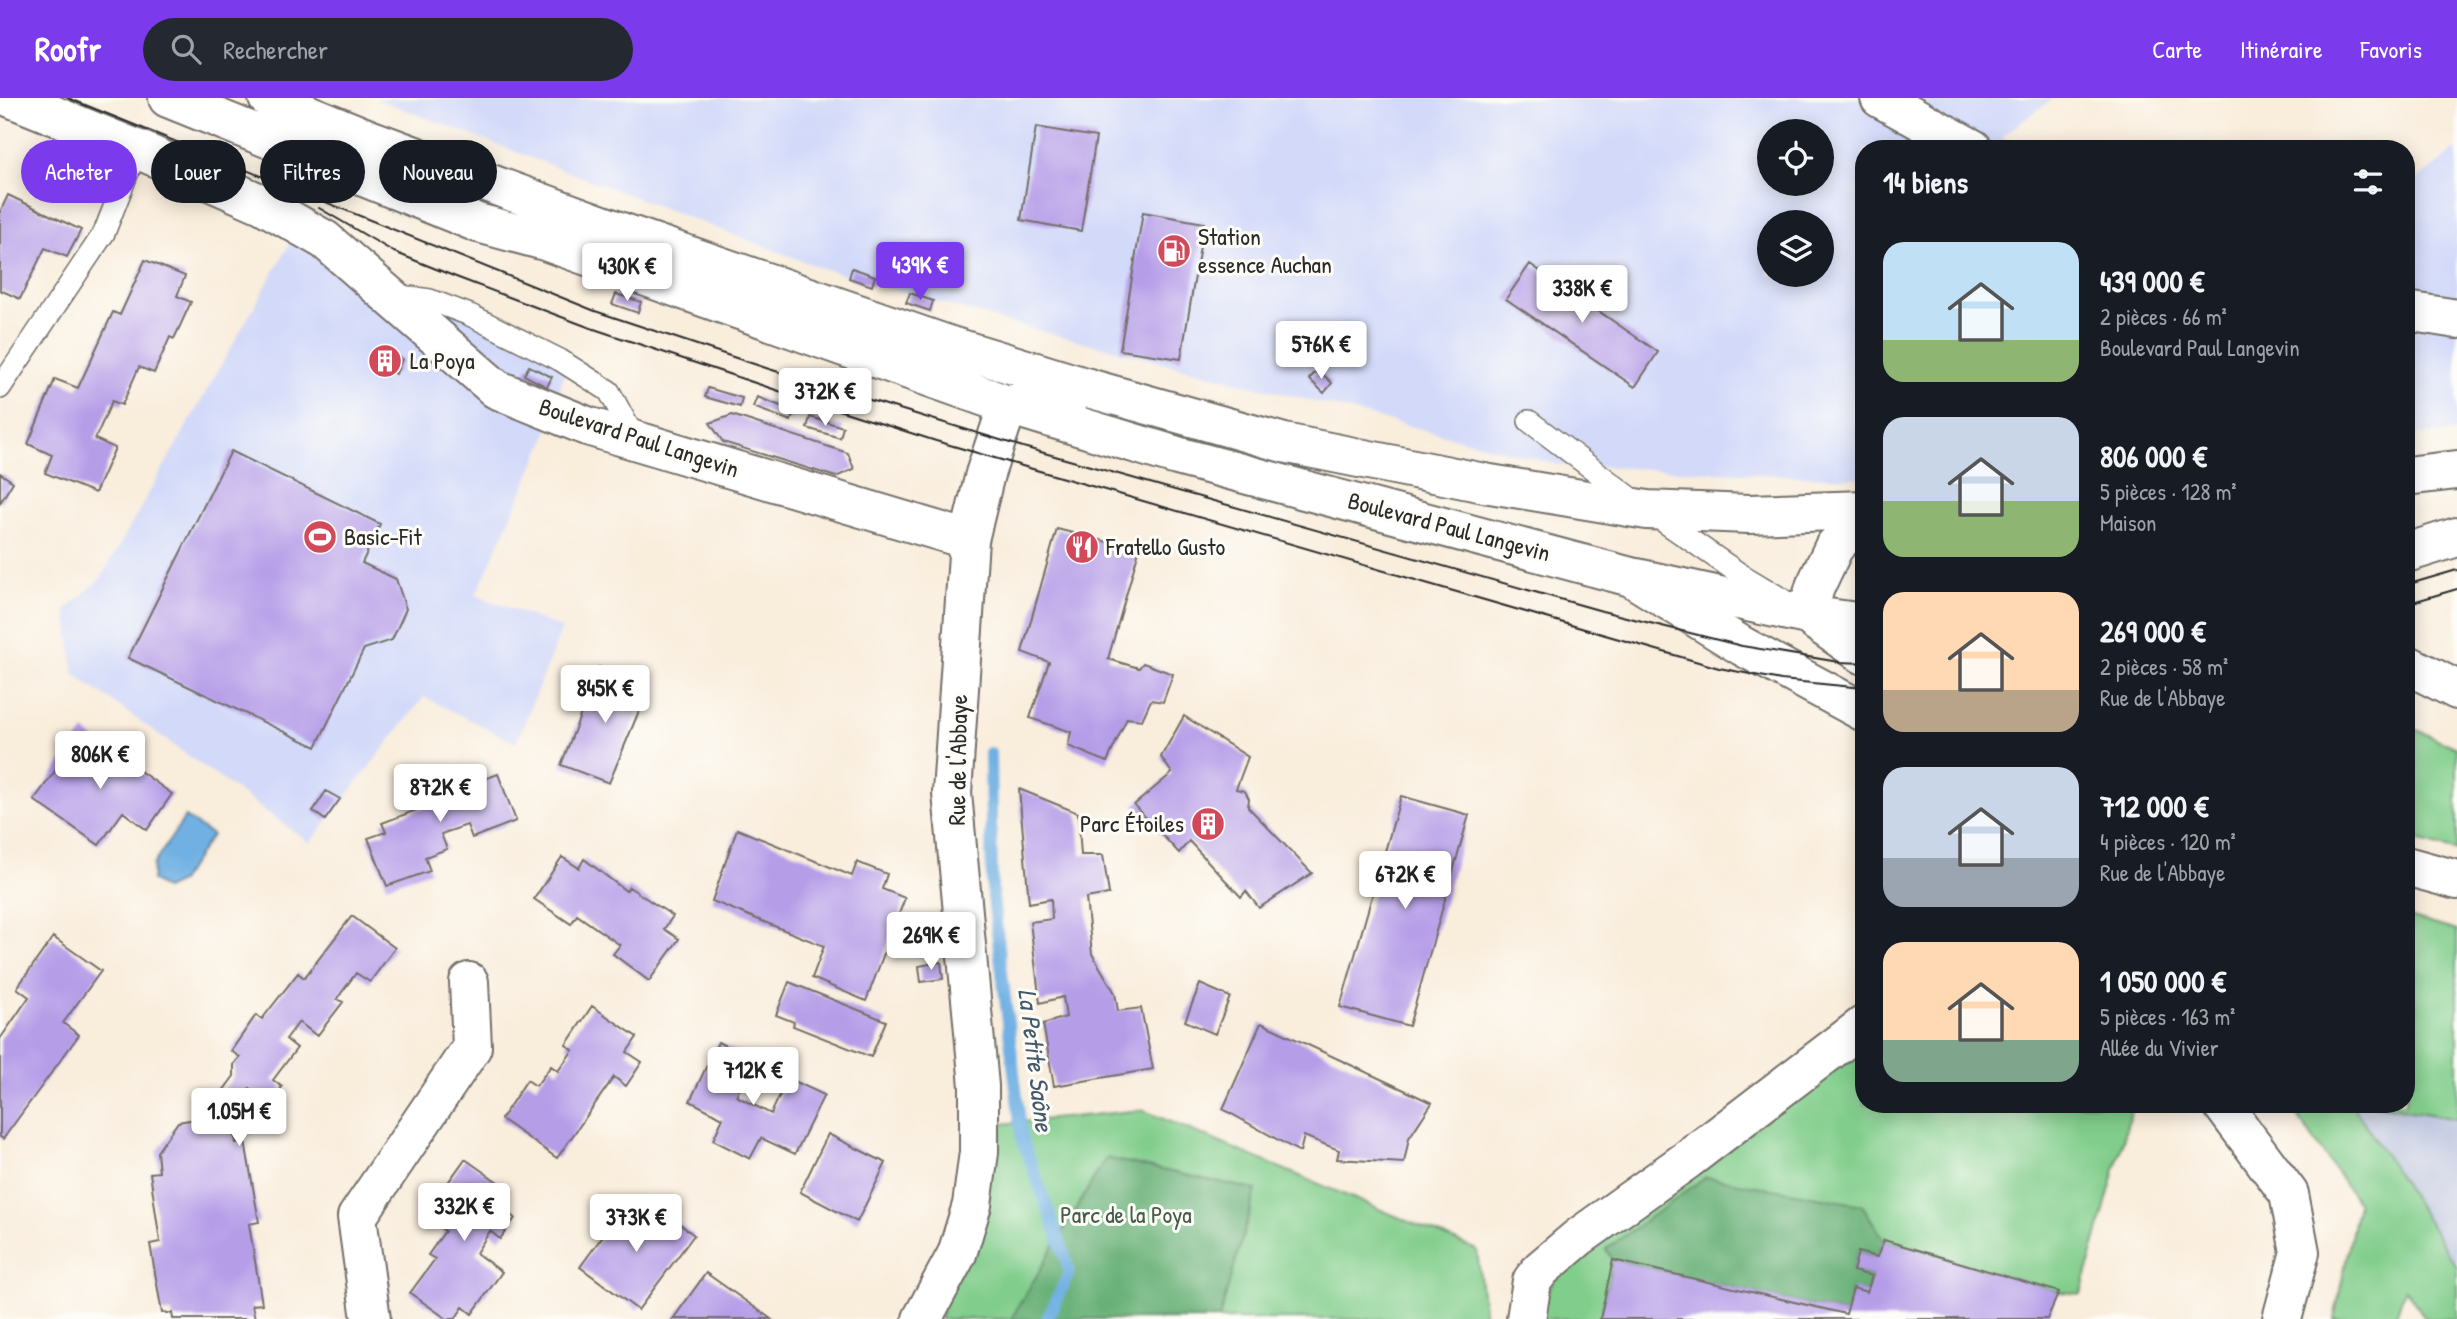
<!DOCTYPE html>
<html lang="fr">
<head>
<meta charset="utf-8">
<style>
	body { margin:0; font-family:"Patrick Hand",sans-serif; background:#242831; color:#f1f3f6; height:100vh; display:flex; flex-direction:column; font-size:26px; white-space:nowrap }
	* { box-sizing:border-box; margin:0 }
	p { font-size:23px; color:#9ea1a6 }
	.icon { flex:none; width:38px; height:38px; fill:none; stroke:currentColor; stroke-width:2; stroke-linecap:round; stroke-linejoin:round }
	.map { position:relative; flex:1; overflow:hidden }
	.side { position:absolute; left:1855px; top:42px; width:560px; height:973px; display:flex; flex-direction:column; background:#171b24; border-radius:28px; box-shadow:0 4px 18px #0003 }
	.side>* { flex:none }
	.top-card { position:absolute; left:21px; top:42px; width:665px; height:63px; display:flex; gap:14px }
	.fabs { position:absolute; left:1757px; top:21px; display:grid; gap:14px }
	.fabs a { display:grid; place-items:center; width:77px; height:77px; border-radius:50%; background:#171b24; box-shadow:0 4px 18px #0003; font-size:35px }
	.price { position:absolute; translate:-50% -60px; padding:0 16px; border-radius:7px; background:#fff; color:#222; font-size:23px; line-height:46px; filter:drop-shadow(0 2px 4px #0008) }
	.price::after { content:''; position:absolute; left:50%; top:42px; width:21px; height:16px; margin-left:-10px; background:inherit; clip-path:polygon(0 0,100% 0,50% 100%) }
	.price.active { background:#7c3aed; color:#fff }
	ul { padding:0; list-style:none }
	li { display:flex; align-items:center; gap:21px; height:175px; padding:0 28px }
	li span { display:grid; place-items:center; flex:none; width:196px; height:140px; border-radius:21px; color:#555 }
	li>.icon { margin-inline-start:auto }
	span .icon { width:84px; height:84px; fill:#fffc; stroke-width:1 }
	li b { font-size:30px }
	h2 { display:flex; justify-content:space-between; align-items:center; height:84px; padding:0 28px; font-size:30px }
	.tag { padding:0 24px; border-radius:32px; background:#171b24; box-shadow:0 4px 18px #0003; font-size:24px; line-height:63px }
	.tag.active { background:#7c3aed; color:#fff }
	header { display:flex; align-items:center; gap:42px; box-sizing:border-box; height:98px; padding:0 35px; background:#7c3aed; color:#fff }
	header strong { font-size:33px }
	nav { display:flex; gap:38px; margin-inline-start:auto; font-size:24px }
	.search { width:490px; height:63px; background:#242831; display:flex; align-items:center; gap:18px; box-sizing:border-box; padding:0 24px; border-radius:38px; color:#9ea1a6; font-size:26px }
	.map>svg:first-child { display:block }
</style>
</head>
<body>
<header>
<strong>Roofr</strong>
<div class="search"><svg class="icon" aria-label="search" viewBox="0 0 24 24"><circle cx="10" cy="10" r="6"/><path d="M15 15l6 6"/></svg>Rechercher</div>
<nav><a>Carte</a><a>Itinéraire</a><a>Favoris</a></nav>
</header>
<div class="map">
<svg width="2457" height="1221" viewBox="0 0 2457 1221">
	<rect width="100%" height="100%" fill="#fdfcf7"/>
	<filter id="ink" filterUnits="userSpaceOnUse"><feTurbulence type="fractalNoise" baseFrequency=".0143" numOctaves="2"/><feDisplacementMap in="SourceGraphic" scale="14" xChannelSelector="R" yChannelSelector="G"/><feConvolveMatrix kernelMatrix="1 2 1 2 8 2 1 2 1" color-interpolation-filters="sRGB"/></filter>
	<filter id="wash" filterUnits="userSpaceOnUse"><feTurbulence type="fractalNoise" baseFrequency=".00686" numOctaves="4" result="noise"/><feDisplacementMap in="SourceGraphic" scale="28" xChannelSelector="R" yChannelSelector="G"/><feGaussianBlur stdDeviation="1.57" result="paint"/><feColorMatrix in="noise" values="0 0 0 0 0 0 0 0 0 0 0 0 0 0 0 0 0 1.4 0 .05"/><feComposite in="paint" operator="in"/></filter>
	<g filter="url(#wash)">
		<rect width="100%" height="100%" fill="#f9eddc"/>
		<path fill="#d2d9f9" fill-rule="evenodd" d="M374,0H2054L2001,39L2029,51H1864V379L1851,380L1560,367L1010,225L821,170ZM1769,33H1822V86H1769ZM1769,124H1822V177H1769Z
			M2457,51V334L2406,338V90Z
			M290,145L570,256L546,340L476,497L562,530L516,645L424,599L310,745L74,576L66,512L101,480Z"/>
		<path fill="#bcc3de" d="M2352,1006H2371L2457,1021V1169Z"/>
		<path fill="#81cd8b" stroke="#567c5b" stroke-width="2" d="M2406,627L2457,650V753L2406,739Z
			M2406,818L2457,833V1021L2371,1006H2406Z
			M1864,949V1006H2133L2081,1196L2059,1194L1884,1142L1862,1107L1606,1151L1613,1162L1600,1221H1541L1543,1204L1561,1167Z
			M2289,1006H2352L2457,1169V1221H2426L2405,1191L2395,1221H2334L2358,1105Z
			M1142,1012L1477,1152L1485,1221H940L992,1027Z"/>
		<path fill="#68b077" stroke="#4a6e51" stroke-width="2" d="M1106,1060L1256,1092L1219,1221H1011Z
			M1706,1079L1862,1107L1884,1142L1877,1159L1858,1154L1853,1172L1872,1178L1867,1194L1853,1191L1846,1216L1613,1162L1606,1151Z"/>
		<path fill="#6fb0e3" stroke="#4d6e87" stroke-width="2" d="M185,719L212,737L180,784L165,791L152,782L153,767Z"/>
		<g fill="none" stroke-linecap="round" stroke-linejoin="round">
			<path stroke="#6fb0e3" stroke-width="12" d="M990,655L992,791L1022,1041L1065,1158L1069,1175L1047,1221"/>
		</g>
		<g id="blocks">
			<path fill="#b59de8" d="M1036,29L1096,39L1081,133L1021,122Z
				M8,97L81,132L67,159L45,150L20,201L0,192V114Z
				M1143,114L1204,125L1181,261L1120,252Z
				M145,162L185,178L177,198L191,204L174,241L170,239L154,275L139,269L122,307L112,303L95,341L115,350L95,395L45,375L52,357L28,346L55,281L78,290L113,214L120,217Z
				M1530,166L1658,254L1635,289L1506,201Z
				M852,170L875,178L872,188L849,180Z
				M910,195L933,203L930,213L906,205Z
				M616,196L641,204L638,215L612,206Z
				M375,250L402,261L396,276L368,265Z
				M529,268L552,279L547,289L524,277Z
				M1318,272L1332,285L1324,295L1309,281Z
				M708,290L742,300L740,309L705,299Z
				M757,299L794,313L791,323L753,309Z
				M732,317L848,355L854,371L836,379L723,344L710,325Z
				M810,319L843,329L840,340L807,330Z
				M231,353L380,426L362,465L396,481L406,511L392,542L364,551L316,649L128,560Z
				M0,375L13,384L0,405Z
				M1057,431L1139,452L1108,561L1139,570L1143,565L1173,576L1163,604L1151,602L1142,622L1127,620L1107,664L1068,648L1071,634L1030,620L1049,564L1022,554Z
				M599,569L649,589L609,685L561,667Z
				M1184,618L1248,659L1236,691L1245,693L1249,701L1248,709L1312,775L1259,810L1246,793L1241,799L1189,743L1179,755L1134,707L1172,675L1161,659Z
				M84,633L172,696L147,732L123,714L99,747L34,702Z
				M474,674L479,683L498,676L516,723L472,740L467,727L441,736L447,751L425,759L430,773L387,788L368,740L386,734L382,725L430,707L425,692Z
				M1019,691L1078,715L1081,757H1103L1109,796L1086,800L1092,856L1115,895L1118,913L1141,910L1153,971L1054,988L1043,926L1066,919L1063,899L1040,905L1030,824L1052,821L1051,801L1029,805Z
				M326,693L340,701L325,722L313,713Z
				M1401,698L1469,717L1409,928L1340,909Z
				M737,731L852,778L857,764L887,776L882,791L905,800L866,903L812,880L824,848L712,803Z
				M562,759L579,770L584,761L626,793L629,789L673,818L664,831L679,841L649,883L613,856L620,847L577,817L571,826L534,801Z
				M352,818L395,850L370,884L356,875L337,901L343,904L317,938L299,924L286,941L297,950L273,982L282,989L270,1006L250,990L230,1016L236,1045L245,1043L259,1124L249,1126L262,1206L252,1207L255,1221H173L172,1215H162L150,1146L160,1144L150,1075L159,1074L157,1054L178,1024L203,1020L234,978V966L240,959L231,953L256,917L262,921L298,875L304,880Z
				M53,839L101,873L63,925L79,937L3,1041L0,1039V941L29,899L17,890Z
				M941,864L943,881L921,884L919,868Z
				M789,884L886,923L871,959L793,928L794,924L776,917Z
				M1200,886L1230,899L1215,936L1185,923Z
				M592,908L637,939L627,954L642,964L626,988L614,979L557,1060L501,1021L527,982L536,988L551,968L558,973L573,952L566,947Z
				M1261,925L1432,1005L1409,1040L1404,1065L1337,1061L1339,1052L1304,1038L1300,1054L1223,1011Z
				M718,944L753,962L736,998L771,1016L788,980L824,997L795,1056L761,1040L750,1061L713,1042L723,1020L690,1003Z
				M828,1036L886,1065L857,1124L800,1094Z
				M465,1061L509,1092L498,1108L515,1120L500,1141L490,1133L476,1155L502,1174L472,1216L463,1209L455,1221H447L410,1195L435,1161L428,1157L445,1133L433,1124L448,1103L439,1097Z
				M629,1102L661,1126L668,1117L694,1137L638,1212L580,1169Z
				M1884,1142L2059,1194L2047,1221H1600L1613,1162L1846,1216L1853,1190L1867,1194L1872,1178L1853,1173L1858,1154L1877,1159Z
				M706,1175L771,1221H673Z"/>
		</g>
	</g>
	<g filter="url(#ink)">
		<use href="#blocks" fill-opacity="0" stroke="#736f69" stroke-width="2"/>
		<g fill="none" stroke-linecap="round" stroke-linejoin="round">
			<g stroke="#736f69" stroke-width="24">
				<path id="service" d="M393,197L430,202L470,217L560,262L609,293L635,341
					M0,290L104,135L137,51
					M1529,323L1647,412L1737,474L1782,501"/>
			</g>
			<g stroke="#736f69" stroke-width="42">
				<path id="minor" d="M11,0L137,51L262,106L325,142L496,291L587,328L969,442
					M1880,0L1973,51
					M2406,213L2457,221
					M2222,1006L2289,1096L2300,1154L2282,1221
					M371,1221L357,1119L472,949L469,884
					M922,1221L957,1156L972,1107L979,1054V988L952,695L969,442L985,376L1008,307L1088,290
					M1526,1221L1532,1183L1541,1171L1579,1139L1687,1062L1864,927"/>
			</g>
			<g stroke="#736f69" stroke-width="42">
				<path id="tertiary" d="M2406,378L2457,372
					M2406,455L2457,439
					M1637,480L1807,517L1864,525
					M1807,517L1815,489L1834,449L1864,418
					M1814,522L1864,557"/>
			</g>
			<g stroke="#736f69" stroke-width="42">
				<path id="secondary" d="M168,0L478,125L545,143L1008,307L1177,358L1631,479L1742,548L1864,614
					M268,0L369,41L624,135L951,248L1088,290L1284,345L1484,385L1647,412L1749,416L1864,412
					M2406,566L2457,592
					M2406,768L2457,782"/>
			</g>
			<use href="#service" stroke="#fff" stroke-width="21"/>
			<use href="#minor" stroke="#fff" stroke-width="38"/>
			<use href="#tertiary" stroke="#fff" stroke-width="38"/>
			<use href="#secondary" stroke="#fff" stroke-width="38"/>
			<path stroke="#2b2b2b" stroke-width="2" d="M68,0L595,213L769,271L1023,349L1602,513L1742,548L1839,564L1864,565
				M319,110L394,154L456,179L588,229L782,294L936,343L1719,570L1781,582L1864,590
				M2406,487L2457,472
				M2406,506L2457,491"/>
		</g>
	</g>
	<defs>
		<g id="fuel-disc" transform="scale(1.75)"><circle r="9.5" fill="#d1495b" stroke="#fdfcf7"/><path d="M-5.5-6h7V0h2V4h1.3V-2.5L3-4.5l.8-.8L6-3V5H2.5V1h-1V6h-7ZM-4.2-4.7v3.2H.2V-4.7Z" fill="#fff"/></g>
		<g id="building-disc" transform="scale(1.75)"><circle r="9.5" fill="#d1495b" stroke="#fdfcf7"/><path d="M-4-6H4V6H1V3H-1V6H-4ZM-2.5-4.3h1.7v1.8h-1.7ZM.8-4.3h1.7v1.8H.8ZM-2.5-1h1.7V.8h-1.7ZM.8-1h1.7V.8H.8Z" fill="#fff"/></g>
		<g id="stadium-disc" transform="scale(1.75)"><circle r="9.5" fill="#d1495b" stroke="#fdfcf7"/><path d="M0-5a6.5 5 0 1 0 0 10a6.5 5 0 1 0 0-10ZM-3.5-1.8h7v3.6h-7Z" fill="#fff"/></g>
		<g id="restaurant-disc" transform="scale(1.75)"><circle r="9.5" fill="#d1495b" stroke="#fdfcf7"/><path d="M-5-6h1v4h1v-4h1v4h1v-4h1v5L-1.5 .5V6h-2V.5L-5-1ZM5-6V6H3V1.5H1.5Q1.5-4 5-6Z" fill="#fff"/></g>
	</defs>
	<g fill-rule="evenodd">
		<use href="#fuel-disc" x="1174" y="153"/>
		<use href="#building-disc" x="385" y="263"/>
		<use href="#stadium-disc" x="320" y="439"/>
		<use href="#restaurant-disc" x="1082" y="449"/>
		<use href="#building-disc" x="1208" y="726"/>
	</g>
	<g text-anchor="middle" stroke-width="6" stroke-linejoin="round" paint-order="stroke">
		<g font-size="24" fill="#2b2b2b" stroke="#fdfcf7" text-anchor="start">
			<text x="1198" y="147">Station<tspan x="1198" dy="28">essence Auchan</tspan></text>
			<text x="410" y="271">La Poya</text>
			<text x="344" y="447">Basic-Fit</text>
			<text x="1106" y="457">Fratello Gusto</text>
			<text x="1184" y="734" text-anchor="end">Parc Étoiles</text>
		</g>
		<g font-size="24" fill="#2b2b2b" stroke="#fdfcf7">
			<text transform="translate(639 340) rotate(18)" y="8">Boulevard Paul Langevin</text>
			<text transform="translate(1449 429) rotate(15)" y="8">Boulevard Paul Langevin</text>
			<text transform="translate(958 662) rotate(-89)" y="8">Rue de l'Abbaye</text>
		</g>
		<g font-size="24" fill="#455c48" stroke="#fdfcf7">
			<text x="1126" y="1125">Parc de la Poya</text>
		</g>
		<g font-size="26" font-style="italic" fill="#435a6b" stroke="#fdfcf7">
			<text transform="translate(1036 962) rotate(83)" y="9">La Petite Saône</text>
		</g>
	</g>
</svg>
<div class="fabs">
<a><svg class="icon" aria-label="locate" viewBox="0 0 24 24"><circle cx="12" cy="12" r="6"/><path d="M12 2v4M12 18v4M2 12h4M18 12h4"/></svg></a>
<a><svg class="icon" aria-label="layers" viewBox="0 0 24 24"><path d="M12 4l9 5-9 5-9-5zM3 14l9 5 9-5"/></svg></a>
</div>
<b class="price active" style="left:920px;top:204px">439K €</b>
<b class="price" style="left:627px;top:205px">430K €</b>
<b class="price" style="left:1582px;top:227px">338K €</b>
<b class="price" style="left:1321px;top:283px">576K €</b>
<b class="price" style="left:825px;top:330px">372K €</b>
<b class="price" style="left:605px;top:627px">845K €</b>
<b class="price" style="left:100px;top:693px">806K €</b>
<b class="price" style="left:440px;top:726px">872K €</b>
<b class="price" style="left:1405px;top:813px">672K €</b>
<b class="price" style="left:931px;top:874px">269K €</b>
<b class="price" style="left:753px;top:1009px">712K €</b>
<b class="price" style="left:239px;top:1050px">1.05M €</b>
<b class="price" style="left:464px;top:1145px">332K €</b>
<b class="price" style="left:636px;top:1156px">373K €</b>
<div class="top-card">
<a class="tag active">Acheter</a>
<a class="tag">Louer</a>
<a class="tag">Filtres</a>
<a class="tag">Nouveau</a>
</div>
<section class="side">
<h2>14 biens<svg class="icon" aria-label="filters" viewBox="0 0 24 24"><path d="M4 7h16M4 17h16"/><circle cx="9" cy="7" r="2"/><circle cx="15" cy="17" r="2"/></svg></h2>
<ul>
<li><span style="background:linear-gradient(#bfe0f5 70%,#8fb573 0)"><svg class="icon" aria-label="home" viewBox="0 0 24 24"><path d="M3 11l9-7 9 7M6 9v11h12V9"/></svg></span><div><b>439 000 €</b><p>2 pièces · 66 m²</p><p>Boulevard Paul Langevin</p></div></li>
<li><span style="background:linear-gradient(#c9d6e8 60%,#8fb573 0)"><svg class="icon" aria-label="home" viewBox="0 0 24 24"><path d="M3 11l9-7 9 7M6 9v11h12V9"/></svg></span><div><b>806 000 €</b><p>5 pièces · 128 m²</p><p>Maison</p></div></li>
<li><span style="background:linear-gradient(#ffd9b3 70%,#b9a48a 0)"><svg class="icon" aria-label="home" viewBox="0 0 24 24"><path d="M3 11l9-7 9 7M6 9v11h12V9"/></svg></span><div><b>269 000 €</b><p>2 pièces · 58 m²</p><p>Rue de l'Abbaye</p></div></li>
<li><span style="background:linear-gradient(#c9d6e8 65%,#9aa5b1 0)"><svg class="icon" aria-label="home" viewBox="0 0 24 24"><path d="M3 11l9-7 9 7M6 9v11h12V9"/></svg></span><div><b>712 000 €</b><p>4 pièces · 120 m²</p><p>Rue de l'Abbaye</p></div></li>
<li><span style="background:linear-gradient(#ffd9b3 70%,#7fa58c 0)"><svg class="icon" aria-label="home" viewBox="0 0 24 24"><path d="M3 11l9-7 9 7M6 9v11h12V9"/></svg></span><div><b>1 050 000 €</b><p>5 pièces · 163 m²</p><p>Allée du Vivier</p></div></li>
</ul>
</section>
</div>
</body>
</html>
